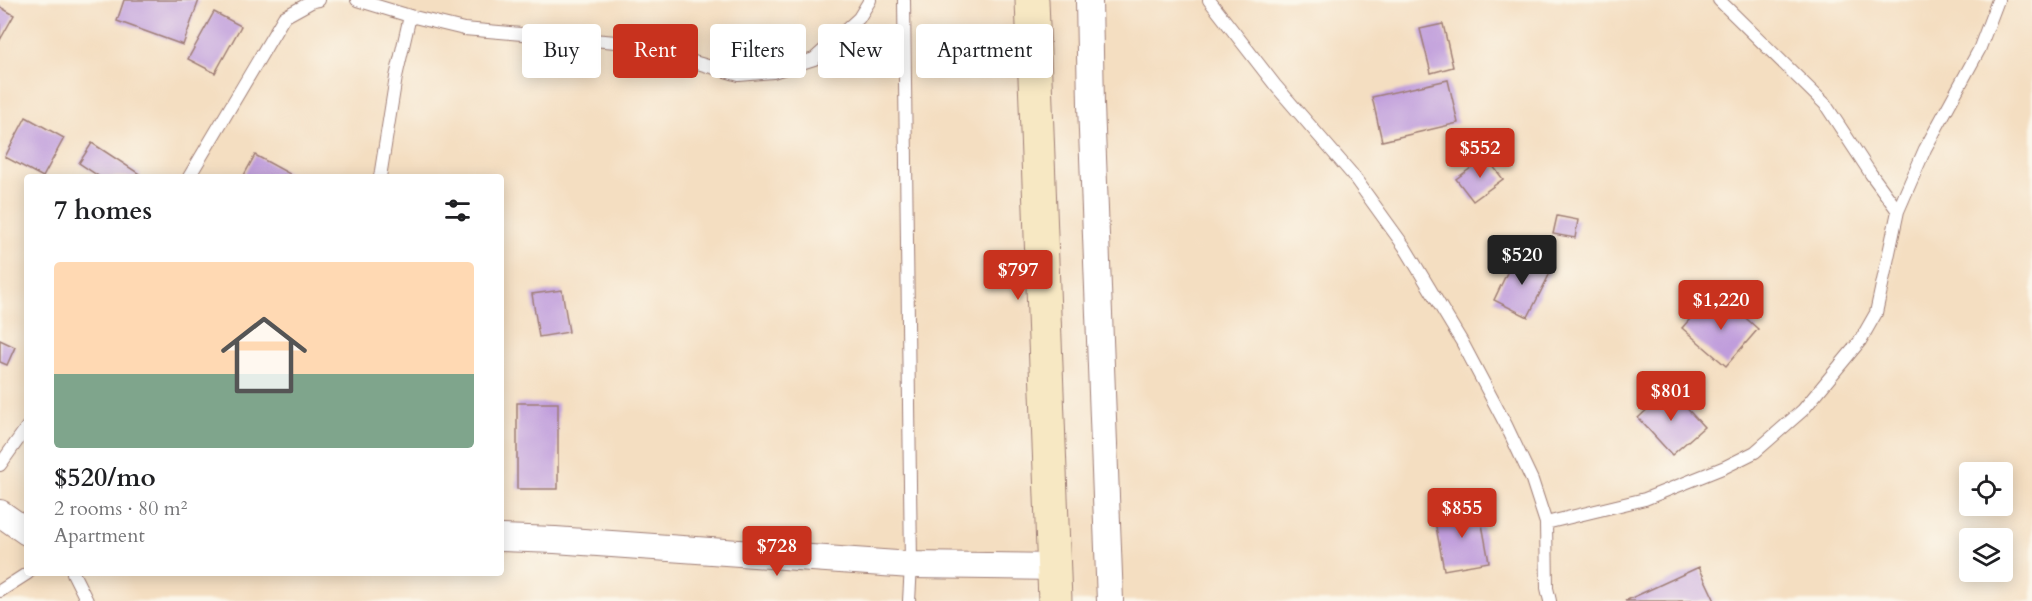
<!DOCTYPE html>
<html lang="en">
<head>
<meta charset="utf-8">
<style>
	body { margin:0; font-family:Cardo,serif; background:#f6f6f6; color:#202124; height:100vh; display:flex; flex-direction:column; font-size:22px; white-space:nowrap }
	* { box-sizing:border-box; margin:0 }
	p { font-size:20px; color:#757577 }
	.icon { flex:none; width:33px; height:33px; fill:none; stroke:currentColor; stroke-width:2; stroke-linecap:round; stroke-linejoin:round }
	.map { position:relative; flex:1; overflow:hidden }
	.side { position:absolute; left:24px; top:174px; width:480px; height:402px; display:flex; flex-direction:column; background:#fff; border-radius:6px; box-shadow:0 3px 15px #0003 }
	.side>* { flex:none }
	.hud { position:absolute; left:522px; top:24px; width:570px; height:54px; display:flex; gap:12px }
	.tools { position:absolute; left:1959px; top:462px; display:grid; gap:12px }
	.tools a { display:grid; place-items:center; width:54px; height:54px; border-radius:6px; background:#fff; box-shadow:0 3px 15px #0003; font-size:30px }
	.price { position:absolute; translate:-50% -51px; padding:0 14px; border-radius:6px; background:#c8321e; color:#fff; font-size:20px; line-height:39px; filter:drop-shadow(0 2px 3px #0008) }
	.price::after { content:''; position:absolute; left:50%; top:36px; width:18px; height:14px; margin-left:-9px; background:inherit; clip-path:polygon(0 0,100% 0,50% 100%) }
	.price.on { background:#222; color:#fff }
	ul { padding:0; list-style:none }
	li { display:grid; align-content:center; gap:12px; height:318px; padding:0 30px }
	li span { display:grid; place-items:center; height:186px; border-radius:6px; color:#555 }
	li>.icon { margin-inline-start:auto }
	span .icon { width:108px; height:108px; fill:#fffc; stroke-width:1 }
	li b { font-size:26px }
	h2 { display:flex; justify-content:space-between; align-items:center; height:72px; padding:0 30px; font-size:26px }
	.tag { padding:0 21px; border-radius:6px; background:#fff; box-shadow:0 3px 15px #0003; font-size:21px; line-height:54px }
	.tag.on { background:#c8321e; color:#fff }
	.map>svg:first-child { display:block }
</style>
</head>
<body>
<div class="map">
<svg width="2032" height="601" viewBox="0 0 2032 601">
	<rect width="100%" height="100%" fill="#fbf7ec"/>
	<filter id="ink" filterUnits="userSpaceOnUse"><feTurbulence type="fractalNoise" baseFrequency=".0167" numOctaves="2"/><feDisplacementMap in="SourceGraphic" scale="12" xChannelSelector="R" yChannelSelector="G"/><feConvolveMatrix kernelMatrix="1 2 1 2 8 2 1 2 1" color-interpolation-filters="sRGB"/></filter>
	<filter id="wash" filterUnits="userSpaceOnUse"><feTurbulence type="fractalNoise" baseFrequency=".008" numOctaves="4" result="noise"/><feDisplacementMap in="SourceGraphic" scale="24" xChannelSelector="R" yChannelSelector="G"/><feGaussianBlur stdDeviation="1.35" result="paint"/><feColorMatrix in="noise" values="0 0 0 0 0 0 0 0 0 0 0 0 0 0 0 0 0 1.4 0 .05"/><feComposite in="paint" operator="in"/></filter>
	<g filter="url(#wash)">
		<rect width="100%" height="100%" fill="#f4dec1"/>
		<g id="blocks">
			<path fill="#c09ddc" d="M124,0H199L183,45L117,21Z
				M0,7L14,15L0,40Z
				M214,12L241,26L215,73L188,59Z
				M1443,24L1453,67L1431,73L1420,29Z
				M1448,80L1458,123L1382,141L1372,97Z
				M26,117L64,138L43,177L5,157Z
				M92,143L141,175L139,177H100L79,163Z
				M255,155L290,174L289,177H243Z
				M1486,157L1503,179L1473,201L1456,179Z
				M1557,216L1578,220L1575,238L1553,234Z
				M1515,256L1550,273L1528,317L1494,300Z
				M562,290L569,332L539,337L532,294Z
				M1704,303L1717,315L1729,303L1758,329L1726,366L1682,328Z
				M0,340L15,347L7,365L0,362Z
				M1669,389L1704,427L1672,455L1638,418Z
				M517,403H558V489H517Z
				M1479,508L1489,562L1444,570L1434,516Z
				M1699,567L1715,601H1625Z"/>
		</g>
	</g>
	<g filter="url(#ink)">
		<use href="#blocks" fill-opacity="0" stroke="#9f7e76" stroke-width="1.5"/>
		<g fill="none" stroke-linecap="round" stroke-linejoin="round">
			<g stroke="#9f7e76" stroke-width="14">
				<path id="service" d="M357,0L410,16
					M904,0L911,565L909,601
					M1209,0L1275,85L1352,174L1404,246L1462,342L1506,425L1532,480L1546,523L1547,588L1550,601
					M1719,0L1825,104L1871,174L1898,211
					M189,177L284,17L313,1L319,0
					M380,177L396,77L410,16L464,29L628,43L739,75L773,72L814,59L859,18L870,0
					M0,465L27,427
					M1546,523L1645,499L1725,467L1755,452L1803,410L1860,341L1876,313L1898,211L1925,149L1979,50L1998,0
					M73,573L87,601
					M0,591L28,573"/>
			</g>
			<g stroke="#9f7e76" stroke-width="28">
				<path id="minor" d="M1089,0L1091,105L1110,601
					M0,513L27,532
					M501,538L555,540L911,565L1054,567"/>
			</g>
			<g stroke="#9f7e76" stroke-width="35">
				<path id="secondary" d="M1032,0L1055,601"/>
			</g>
			<use href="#service" stroke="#fff" stroke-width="12"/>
			<use href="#minor" stroke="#fff" stroke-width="26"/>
			<use href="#secondary" stroke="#f7e8c3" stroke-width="33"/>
		</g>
	</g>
</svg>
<div class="tools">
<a><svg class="icon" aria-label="locate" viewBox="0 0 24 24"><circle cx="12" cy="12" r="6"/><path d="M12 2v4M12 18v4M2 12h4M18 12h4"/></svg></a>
<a><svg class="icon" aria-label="layers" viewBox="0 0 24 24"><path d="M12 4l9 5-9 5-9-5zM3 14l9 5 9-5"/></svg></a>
</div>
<b class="price" style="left:1480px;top:179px">$552</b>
<b class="price on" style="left:1522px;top:286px">$520</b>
<b class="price" style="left:1018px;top:301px">$797</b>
<b class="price" style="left:1721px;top:331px">$1,220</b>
<b class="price" style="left:1671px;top:422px">$801</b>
<b class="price" style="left:1462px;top:539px">$855</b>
<b class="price" style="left:777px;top:577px">$728</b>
<div class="hud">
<a class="tag">Buy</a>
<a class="tag on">Rent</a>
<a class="tag">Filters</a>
<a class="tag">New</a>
<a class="tag">Apartment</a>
</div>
<section class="side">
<h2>7 homes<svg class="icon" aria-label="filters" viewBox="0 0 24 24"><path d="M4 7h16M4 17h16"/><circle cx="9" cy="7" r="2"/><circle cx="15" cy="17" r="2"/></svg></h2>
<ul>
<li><span style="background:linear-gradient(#ffd9b3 60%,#7fa58c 0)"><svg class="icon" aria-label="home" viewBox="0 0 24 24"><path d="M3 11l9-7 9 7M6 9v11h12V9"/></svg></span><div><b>$520/mo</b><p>2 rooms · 80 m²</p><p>Apartment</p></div></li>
</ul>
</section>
</div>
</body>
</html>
